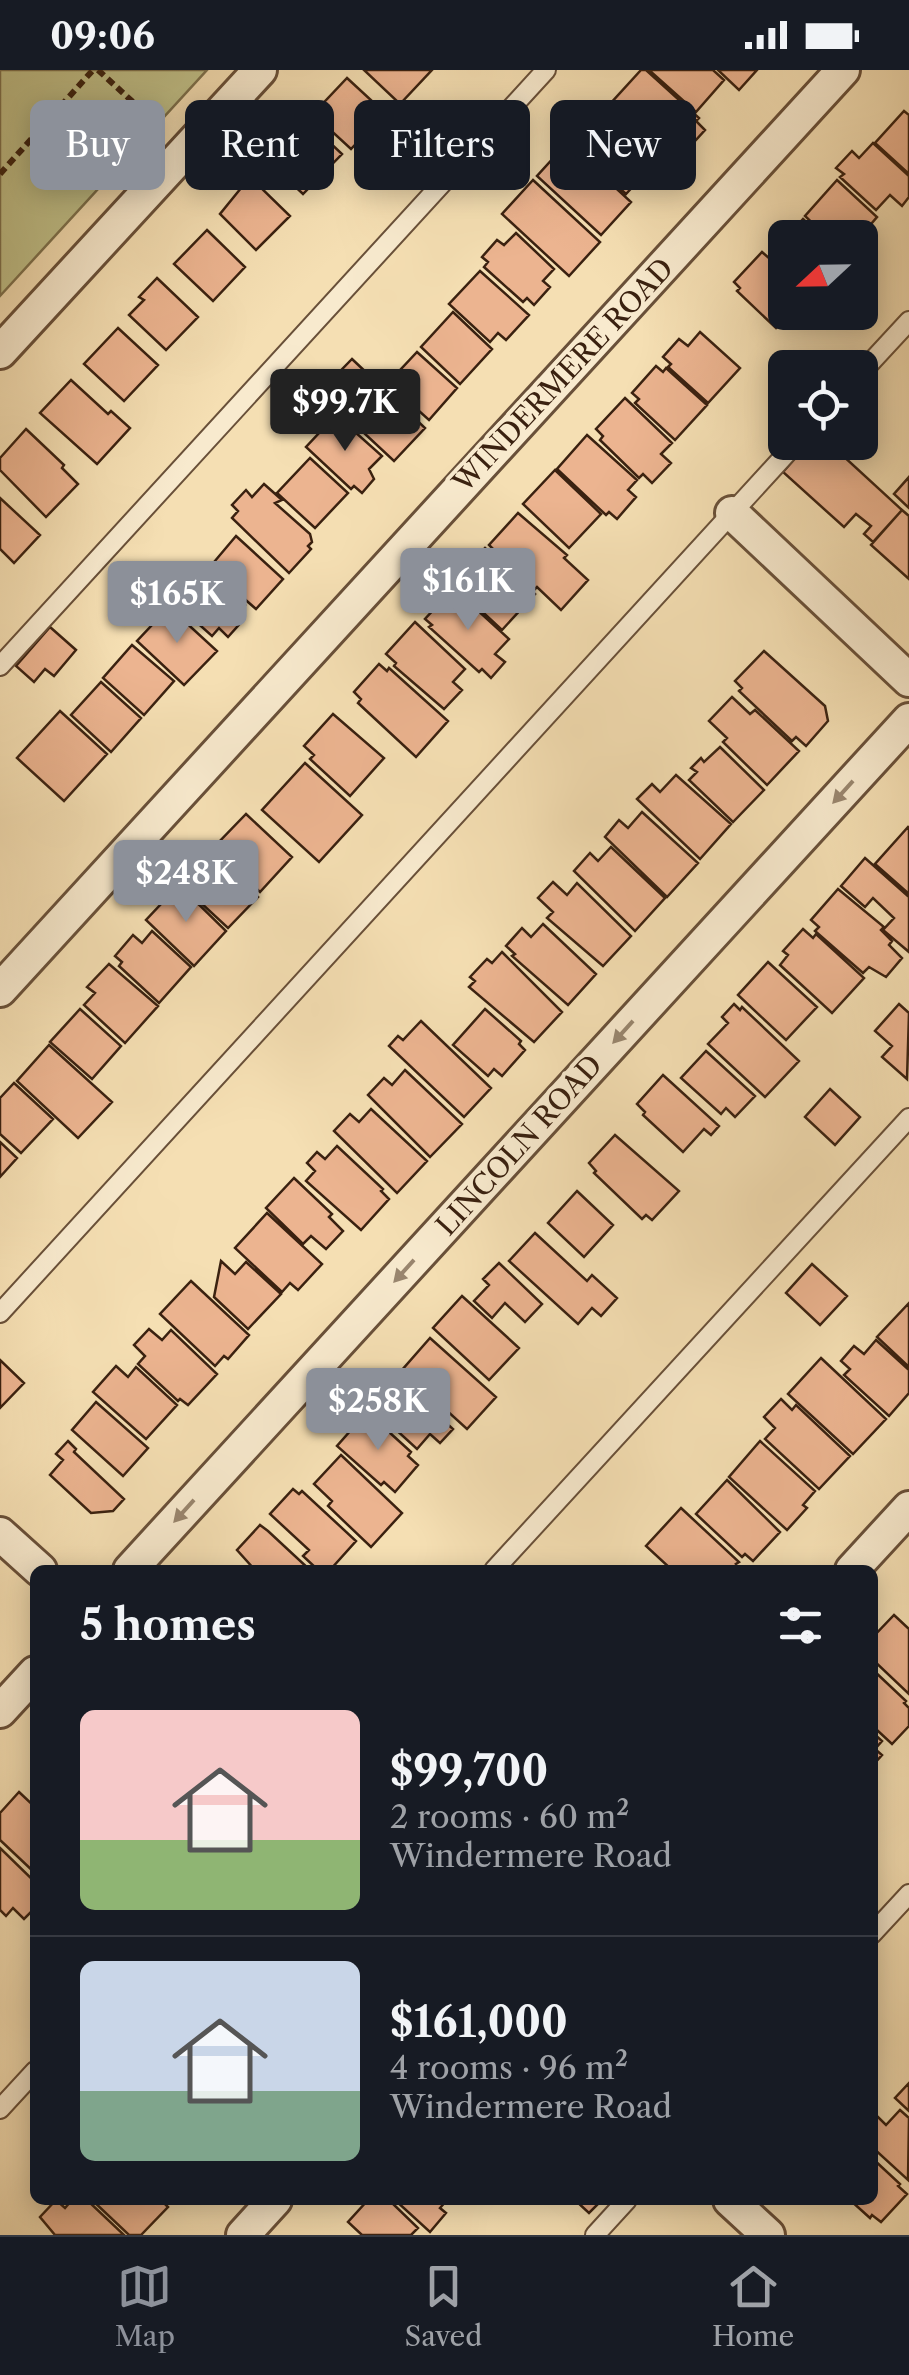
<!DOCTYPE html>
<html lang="en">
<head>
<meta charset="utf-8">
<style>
	body { margin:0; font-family:"Libre Caslon Text",serif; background:#242831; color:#f1f3f6; height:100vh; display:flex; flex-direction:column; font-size:38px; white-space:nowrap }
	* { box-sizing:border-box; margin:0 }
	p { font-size:32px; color:#9ea1a6 }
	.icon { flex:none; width:55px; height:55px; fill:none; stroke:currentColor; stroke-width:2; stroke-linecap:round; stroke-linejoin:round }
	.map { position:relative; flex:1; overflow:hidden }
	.side { position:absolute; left:30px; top:1495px; width:848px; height:640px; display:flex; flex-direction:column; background:#171b24; border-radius:15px; box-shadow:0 5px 25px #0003 }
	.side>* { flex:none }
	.top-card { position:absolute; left:30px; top:30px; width:850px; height:90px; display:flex; gap:20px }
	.needle { width:65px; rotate:248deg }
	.buttons { position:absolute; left:768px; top:150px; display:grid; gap:20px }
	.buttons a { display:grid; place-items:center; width:110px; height:110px; border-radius:15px; background:#171b24; box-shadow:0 5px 25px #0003; font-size:50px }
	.price { position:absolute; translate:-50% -85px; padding:0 22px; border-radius:10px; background:#8c9099; color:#fff; font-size:32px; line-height:65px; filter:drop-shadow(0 2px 5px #0008) }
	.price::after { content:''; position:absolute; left:50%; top:60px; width:30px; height:22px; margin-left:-15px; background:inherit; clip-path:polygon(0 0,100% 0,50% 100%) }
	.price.selected { background:#222; color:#fff }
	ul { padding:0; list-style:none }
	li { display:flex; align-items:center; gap:30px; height:250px; padding:0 50px }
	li+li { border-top:2px solid #363941 }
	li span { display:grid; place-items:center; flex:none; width:280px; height:200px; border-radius:15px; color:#555 }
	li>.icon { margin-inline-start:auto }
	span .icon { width:120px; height:120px; fill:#fffc; stroke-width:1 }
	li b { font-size:42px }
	h2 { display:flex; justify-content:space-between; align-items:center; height:120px; padding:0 50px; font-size:42px }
	.chip { padding:0 35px; border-radius:15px; background:#171b24; box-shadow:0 5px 25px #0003; font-size:35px; line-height:90px }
	.chip.selected { background:#8c9099; color:#fff }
	.status { display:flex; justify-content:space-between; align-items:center; height:70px; padding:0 50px; background:#171b24; direction:ltr }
	.status svg { height:28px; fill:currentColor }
	.tabs { display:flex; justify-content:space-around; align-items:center; height:140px; border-top:2px solid #363941; background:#171b24; font-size:28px; color:#9ea1a6 }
	.tabs a { display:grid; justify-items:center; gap:5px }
	.tabs .selected { color:#8c9099 }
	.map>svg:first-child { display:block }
</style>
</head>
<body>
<div class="status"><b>09:06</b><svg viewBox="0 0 49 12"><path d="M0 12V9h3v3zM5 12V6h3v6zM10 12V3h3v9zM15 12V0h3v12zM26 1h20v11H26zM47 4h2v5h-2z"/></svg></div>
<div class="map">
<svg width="909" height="2165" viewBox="0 0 909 2165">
	<rect width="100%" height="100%" fill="#f5dfb3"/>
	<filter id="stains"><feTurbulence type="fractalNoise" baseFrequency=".002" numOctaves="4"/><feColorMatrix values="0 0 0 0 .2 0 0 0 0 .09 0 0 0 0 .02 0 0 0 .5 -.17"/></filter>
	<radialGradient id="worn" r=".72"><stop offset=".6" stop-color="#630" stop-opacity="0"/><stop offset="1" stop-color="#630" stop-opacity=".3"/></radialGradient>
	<path fill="#c0c18a" stroke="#7d714d" stroke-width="2.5" d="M0,0H207L0,226Z"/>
	<path fill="#ecb490" stroke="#3a2110" stroke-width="2.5" d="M364,0H432L400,34Z
		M641,0H646L699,48L696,51L705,60L685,82L676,73L665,85L610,34Z
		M649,0H713L724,10L696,42Z
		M718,0H757L739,20Z
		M347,8L385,43L351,79L313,44Z
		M904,41L909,45V104L875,73Z
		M605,43L613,50L616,46L660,87L626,124L582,84L586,80L578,73Z
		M309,53L342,84L303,124L270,93L274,89L272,86L283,74L287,77Z
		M419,61L450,89L424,119L393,90Z
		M567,73L631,132L601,165L537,106Z
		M873,73L909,106V127L902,136L890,125L876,140L840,107L844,104L836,98L852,81L859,88Z
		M250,107L290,146L256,180L220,144Z
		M533,110L600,172L569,206L502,144Z
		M837,110L877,147L859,168H828L805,146Z
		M803,149L823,168H786Z
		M207,160L245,197L213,231L174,194Z
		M516,163L554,199L543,211L550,217L534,235L527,228L523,232L484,197L488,192L482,187L497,170L504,175Z
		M785,169V198L771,185Z
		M762,182L785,202V242H791L776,258L737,221L740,218L734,212Z
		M480,201L529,245L506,270L498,263L490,272L449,234Z
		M157,208L198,247L166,280L129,245L144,230L139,227Z
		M453,242L492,279L460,314L421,277Z
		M118,258L158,295L124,331L84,294Z
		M700,262L740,298L708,333L668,297L671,294L663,287L679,269L688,276Z
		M417,282L457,318L429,350L388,313Z
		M352,289L425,358L394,391L320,322Z
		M656,296L663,302L666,298L707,335L675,370L635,333L639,329L632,323Z
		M71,310L108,344L111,341L130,358L97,394L40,343Z
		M625,328L672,373L661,384L671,393L652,413L643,404L639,408L600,370L603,366L596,359Z
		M336,345L382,386L369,399L374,409L362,423L354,416L351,419L306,377Z
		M26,359L64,395L62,398L78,414L46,447L0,400V388Z
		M587,365L637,410L628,420L636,427L617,449L609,442L606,445L557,399Z
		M809,372H828L902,440L873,472L864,464L871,456L856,444L844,457L783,402Z
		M310,388L348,423L315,458L277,423Z
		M555,400L601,444L569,478L523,434Z
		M909,407V438L894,424Z
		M264,414L282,430L275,433L310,464L312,472L308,476L311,479L289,503L232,448L238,441L232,435L246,420L252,427Z
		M0,428L40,465L14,493L0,479Z
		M902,440L909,446V509L871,475Z
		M518,443L567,485L564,488L588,510L561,540L537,517L534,520L489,475Z
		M236,466L283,509L256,539L209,498Z
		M485,478L535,524L502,560L461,522L464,519L455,510Z
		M204,499L245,535L237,543L244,549L228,567L219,558L212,566L174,532Z
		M451,521L460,529L462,526L509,569L495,584L505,592L491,608L482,599L479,602L429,557L432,555L425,549Z
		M169,537L217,581L184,615L137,571Z
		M415,552L465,599L453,612L462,620L444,639L394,596L396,593L386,584Z
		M50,557L76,580L54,606L45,599L34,612L16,596Z
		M132,575L174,611L144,645L103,608Z
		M764,581L825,636L828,651L806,676L796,667L792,671L739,621L742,618L735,611Z
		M379,594L387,601L389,598L448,651L416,687L358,633L361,629L354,622Z
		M101,612L141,648L111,682L71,645Z
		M732,627L750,644L755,640L799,681L767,715L723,672L727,668L709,651Z
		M60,641L107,684L64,731L17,688Z
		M333,644L384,688L350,726L310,689L314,685L304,676Z
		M720,677L764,720L733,752L689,710L697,702L691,698L701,688L704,692Z
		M305,693L362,745L319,792L262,740Z
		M676,705L731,754L700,789L637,729L652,714L660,722Z
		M642,742L698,793L667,827L605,767L619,750L628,758Z
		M246,744L292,787L260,822L219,784L223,780L217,774Z
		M908,757L909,758V824L875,794Z
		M611,777L665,828L635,861L574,801L590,783L598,791Z
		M217,788L258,827L228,858L187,820Z
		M865,788L909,827V882L883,860L894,848L873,828L865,837L841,816Z
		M553,812L567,825L577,813L631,866L603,896L547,848L553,842L538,828Z
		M179,815L226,861L194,896L146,850Z
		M838,819L884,857L881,860L892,871L889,875L902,888L886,907L869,897L863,903L815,861L819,857L811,850Z
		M543,854L596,904L568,935L512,886L515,884L506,876L522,858L531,867Z
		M803,859L813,868L816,864L864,908L832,943L780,895L788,885L783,881Z
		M152,861L191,897L159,933L119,896L122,892L115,886L133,865L142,873Z
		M502,882L562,942L534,972L469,917L475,911L470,907L487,889L492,893Z
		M768,892L817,937L786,970L738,925Z
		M109,894L158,936L125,973L84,935L95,923L87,917Z
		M734,934L740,940L742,937L799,991L765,1027L708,974L728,953L722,947Z
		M899,934L909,943L907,1009L882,987L892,976L875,961Z
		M80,939L121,976L92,1009L50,972Z
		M485,939L521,971L519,974L525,980L502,1006L494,999L488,1006L453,975Z
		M421,951L491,1018L464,1047L389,976L398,966L403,970Z
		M49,975L112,1032L78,1068L17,1011Z
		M706,981L755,1026L735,1047L726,1038L721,1044L681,1008Z
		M405,1000L462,1054L430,1087L368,1025L384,1008L392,1015Z
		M663,1005L719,1056L711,1065L704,1059L683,1082L643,1045L645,1042L637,1034Z
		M14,1013L53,1049L21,1083L0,1064V1028Z
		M830,1019L860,1047L835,1075L805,1047Z
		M371,1039L427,1091L397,1123L334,1061L350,1044L359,1052Z
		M615,1065L679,1121L652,1150L646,1145L642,1149L594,1103L596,1101L589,1093Z
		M0,1072L17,1088L0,1107Z
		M337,1076L383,1119L381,1121L389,1129L361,1160L306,1111L315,1101L307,1093L317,1082L325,1089Z
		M294,1108L332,1144L329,1147L343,1161L326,1179L311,1166L303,1174L266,1138Z
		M577,1121L613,1155L584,1187L548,1153Z
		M267,1143L322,1194L298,1220L290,1213L282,1222L235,1178Z
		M535,1163L587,1211L592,1205L617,1228L601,1246L592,1238L578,1254L509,1191Z
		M221,1191L235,1204L246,1192L281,1224L248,1259L214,1227Z
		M499,1193L542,1234L525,1252L505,1233L492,1248L474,1231L489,1215L483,1209Z
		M812,1194L847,1226L820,1255L786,1223Z
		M191,1211L249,1265L228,1289L224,1286L215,1296L160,1244Z
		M462,1226L519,1278L489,1310L433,1258Z
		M909,1233V1297L877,1267Z
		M149,1259L162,1270L171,1260L217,1304L188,1335L180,1329L178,1331L138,1294L145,1286L134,1275Z
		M430,1268L496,1327L467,1359L402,1300Z
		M876,1270L909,1300V1323L889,1346L844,1305L850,1299L841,1291L854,1276L864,1284Z
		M821,1288L886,1349L853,1384L788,1324Z
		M0,1290L24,1313L0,1338Z
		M116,1296L128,1307L136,1297L177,1335L146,1369L93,1322Z
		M399,1304L446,1347L443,1350L453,1359L440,1373L430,1364L417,1379L370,1336Z
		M781,1329L792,1340L796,1335L850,1386L819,1419L765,1369L775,1358L764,1347Z
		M96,1332L148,1378L123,1406L72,1360Z
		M367,1342L411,1382L408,1386L418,1395L395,1422L384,1412L381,1415L337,1376Z
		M68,1371L76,1379L74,1382L124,1429L113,1441L91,1443L50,1405L63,1390L56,1384Z
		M760,1371L815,1421L803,1435L807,1438L787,1460L729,1407Z
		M341,1385L402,1443L371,1477L328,1436L332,1431L314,1414Z
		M727,1410L780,1462L753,1491L745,1484L742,1487L696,1444Z
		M293,1419L299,1424L302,1421L356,1471L330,1500H318L303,1486L309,1480L270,1444Z
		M681,1438L739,1492L736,1494L742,1500H672L646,1476Z
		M260,1455L268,1461L310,1500H255L237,1480Z
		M894,1545L909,1559V1624L872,1589V1568Z
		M872,1599L906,1631L904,1633L909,1638V1656L892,1674L877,1660H872Z
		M872,1662L882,1671L875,1679L882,1685L872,1696Z
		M19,1722L35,1737V1803L0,1770V1743Z
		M0,1778L35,1812V1838L24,1849L13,1838L6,1846L0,1840Z
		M909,2013V2041L895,2028Z
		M900,2040L909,2048L908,2110L872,2077V2053L878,2047L886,2055Z
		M872,2088L900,2114L898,2116L907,2124L881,2152L872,2145L870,2148L850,2130H872Z
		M56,2130L65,2138L72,2130H87L124,2165H55L40,2147Z
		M92,2130H161L168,2137L141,2165H129Z
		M368,2130H389L418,2158L411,2165H362L348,2152Z
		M395,2130H447L440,2138L446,2143L430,2162Z
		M575,2130H602L589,2143Z"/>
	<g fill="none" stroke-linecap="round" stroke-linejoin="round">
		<g stroke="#695039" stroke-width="22">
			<path id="lane" d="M860,304L909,251
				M0,596L546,0
				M0,1243L797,372
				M494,1500L909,1048
				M872,1864L909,1824
				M0,2039L35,2001
				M595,2165L627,2130"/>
		</g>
		<g stroke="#695039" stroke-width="38">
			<path id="street" d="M0,282L260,0
				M732,443L909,610
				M0,920L843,0
				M0,1464L40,1500
				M130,1500L909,650
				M852,1500L909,1438
				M0,1641L35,1603
				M730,2130L768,2165
				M243,2165L275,2130"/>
		</g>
		<path stroke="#3a2110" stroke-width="6" stroke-dasharray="8 5" stroke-linecap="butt" d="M98,0L158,55
			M0,104L93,0"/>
		<use href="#lane" stroke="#f8eace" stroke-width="18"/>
		<use href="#street" stroke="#f8eace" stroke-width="32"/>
	</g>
	<defs><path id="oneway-solid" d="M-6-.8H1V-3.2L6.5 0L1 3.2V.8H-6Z" transform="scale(2.5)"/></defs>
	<g fill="#99866f">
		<use href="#oneway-solid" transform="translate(843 722) rotate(132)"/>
		<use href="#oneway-solid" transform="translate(623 962) rotate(132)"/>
		<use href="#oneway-solid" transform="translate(404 1201) rotate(132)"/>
		<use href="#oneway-solid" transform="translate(184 1441) rotate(132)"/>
	</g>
	<g text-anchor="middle" stroke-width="8" stroke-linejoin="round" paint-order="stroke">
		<g font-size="28" fill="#3a2110" stroke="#f8eace">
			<text transform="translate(563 305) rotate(-47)" y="10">WINDERMERE ROAD</text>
			<text transform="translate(519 1075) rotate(-48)" y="10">LINCOLN ROAD</text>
		</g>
	</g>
	<rect width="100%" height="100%" filter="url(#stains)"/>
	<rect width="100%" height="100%" fill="url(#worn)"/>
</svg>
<div class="buttons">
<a><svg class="needle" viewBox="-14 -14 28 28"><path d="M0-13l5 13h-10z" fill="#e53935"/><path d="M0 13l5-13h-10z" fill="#9ea1a6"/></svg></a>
<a><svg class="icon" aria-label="locate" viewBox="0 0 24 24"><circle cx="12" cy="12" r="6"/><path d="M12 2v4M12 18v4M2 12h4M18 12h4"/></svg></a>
</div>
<b class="price selected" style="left:345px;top:384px">$99.7K</b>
<b class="price" style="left:468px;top:563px">$161K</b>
<b class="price" style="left:177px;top:576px">$165K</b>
<b class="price" style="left:186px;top:855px">$248K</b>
<b class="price" style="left:378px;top:1383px">$258K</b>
<div class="top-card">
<a class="chip selected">Buy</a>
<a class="chip">Rent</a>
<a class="chip">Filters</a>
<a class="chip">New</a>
</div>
<section class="side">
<h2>5 homes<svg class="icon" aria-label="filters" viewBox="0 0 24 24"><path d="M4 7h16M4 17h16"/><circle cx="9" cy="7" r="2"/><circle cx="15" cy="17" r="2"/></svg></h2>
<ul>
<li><span style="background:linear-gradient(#f6c9c9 65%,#8fb573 0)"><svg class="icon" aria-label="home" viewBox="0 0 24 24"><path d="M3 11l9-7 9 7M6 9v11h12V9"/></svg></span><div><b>$99,700</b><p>2 rooms · 60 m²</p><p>Windermere Road</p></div></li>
<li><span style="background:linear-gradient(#c9d6e8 65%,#7fa58c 0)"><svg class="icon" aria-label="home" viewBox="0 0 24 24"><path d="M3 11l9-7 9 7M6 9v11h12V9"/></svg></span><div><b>$161,000</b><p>4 rooms · 96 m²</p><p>Windermere Road</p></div></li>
</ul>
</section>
</div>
<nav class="tabs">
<a class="selected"><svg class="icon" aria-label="map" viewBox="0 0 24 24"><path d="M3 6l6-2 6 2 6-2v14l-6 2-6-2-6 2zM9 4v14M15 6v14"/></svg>Map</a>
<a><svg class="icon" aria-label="saved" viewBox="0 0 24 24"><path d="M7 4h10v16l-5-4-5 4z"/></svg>Saved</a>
<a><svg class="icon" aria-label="home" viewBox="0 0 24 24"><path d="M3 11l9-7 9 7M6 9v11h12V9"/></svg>Home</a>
</nav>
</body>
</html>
